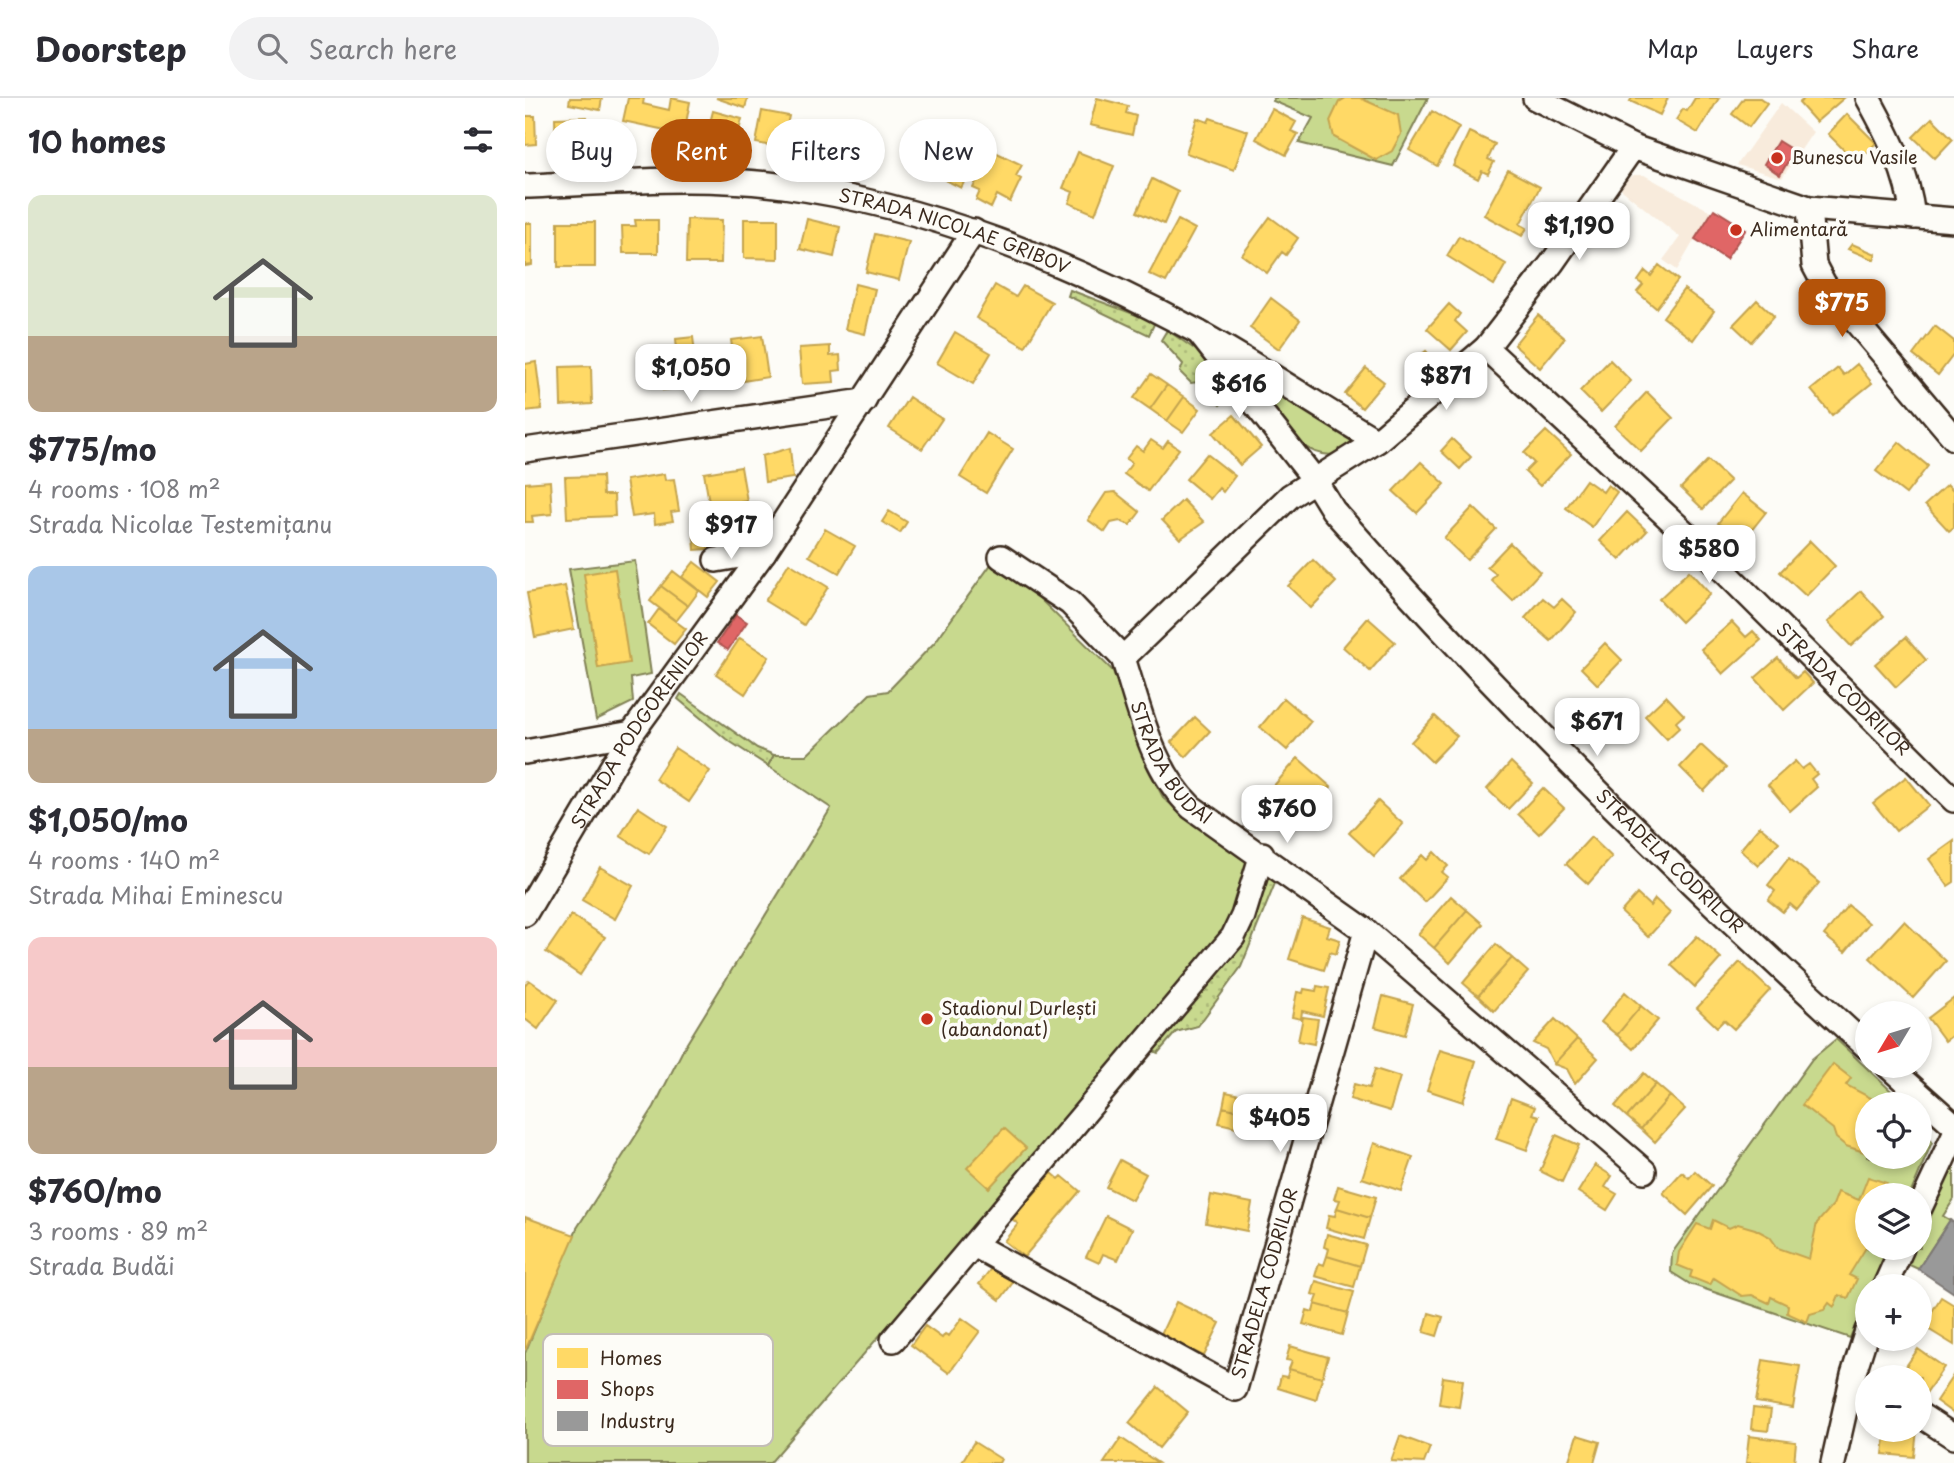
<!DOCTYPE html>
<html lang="en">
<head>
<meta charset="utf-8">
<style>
	body { margin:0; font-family:"Playpen Sans",sans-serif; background:#f2f2f3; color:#2b2b33; height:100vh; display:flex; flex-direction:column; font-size:26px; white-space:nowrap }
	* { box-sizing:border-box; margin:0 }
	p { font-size:23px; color:#7c7c81 }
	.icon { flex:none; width:38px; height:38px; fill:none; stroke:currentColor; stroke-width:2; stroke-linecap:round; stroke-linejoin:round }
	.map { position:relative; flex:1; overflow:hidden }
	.sheet { display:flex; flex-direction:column; background:#fff; width:525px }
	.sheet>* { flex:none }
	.guide { position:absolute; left:21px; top:21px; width:665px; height:63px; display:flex; gap:14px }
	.needle { width:46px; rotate:232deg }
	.fabs { position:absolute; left:1330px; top:903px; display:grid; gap:14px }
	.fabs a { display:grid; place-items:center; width:77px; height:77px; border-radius:50%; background:#fff; box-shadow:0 4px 10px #0003; font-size:35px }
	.price { position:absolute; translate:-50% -60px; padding:0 16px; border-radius:14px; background:#fff; color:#222; font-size:23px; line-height:46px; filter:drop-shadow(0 2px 4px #0008) }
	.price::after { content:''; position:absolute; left:50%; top:42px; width:21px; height:16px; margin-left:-10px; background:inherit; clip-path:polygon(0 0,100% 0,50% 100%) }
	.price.on { background:#b45309; color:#fff }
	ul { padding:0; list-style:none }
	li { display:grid; align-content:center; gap:14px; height:371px; padding:0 28px }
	li span { display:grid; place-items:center; height:217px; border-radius:14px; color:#555 }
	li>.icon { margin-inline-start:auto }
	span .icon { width:126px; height:126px; fill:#fffc; stroke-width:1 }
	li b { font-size:30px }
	h2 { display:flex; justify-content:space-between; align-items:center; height:84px; padding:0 28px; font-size:30px }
	.chip { padding:0 24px; border-radius:32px; background:#fff; box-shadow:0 4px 10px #0003; font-size:24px; line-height:63px }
	.chip.on { background:#b45309; color:#fff }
	header { display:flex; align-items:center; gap:42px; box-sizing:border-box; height:98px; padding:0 35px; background:#fff; border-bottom:2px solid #e1e1e2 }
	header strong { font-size:33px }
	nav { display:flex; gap:38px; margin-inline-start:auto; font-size:24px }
	.search { width:490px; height:63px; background:#f2f2f3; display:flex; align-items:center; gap:18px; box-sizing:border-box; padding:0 24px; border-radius:38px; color:#7c7c81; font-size:26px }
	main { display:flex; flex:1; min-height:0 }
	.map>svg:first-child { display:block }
</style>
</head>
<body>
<header>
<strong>Doorstep</strong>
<div class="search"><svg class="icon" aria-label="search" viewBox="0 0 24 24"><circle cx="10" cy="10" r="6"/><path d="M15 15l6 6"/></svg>Search here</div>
<nav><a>Map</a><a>Layers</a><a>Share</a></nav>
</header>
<main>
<section class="sheet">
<h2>10 homes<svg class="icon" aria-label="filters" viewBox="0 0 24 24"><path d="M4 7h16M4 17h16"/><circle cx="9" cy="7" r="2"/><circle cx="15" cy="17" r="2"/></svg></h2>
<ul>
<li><span style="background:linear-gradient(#dfe7d0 65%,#b9a48a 0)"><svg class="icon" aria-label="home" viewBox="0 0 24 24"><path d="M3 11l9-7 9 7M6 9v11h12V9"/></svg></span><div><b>$775/mo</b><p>4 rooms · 108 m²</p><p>Strada Nicolae Testemițanu</p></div></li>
<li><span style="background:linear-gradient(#a9c7e8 75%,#b9a48a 0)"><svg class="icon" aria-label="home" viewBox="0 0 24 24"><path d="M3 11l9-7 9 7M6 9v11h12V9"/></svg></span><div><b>$1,050/mo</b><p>4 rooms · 140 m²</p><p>Strada Mihai Eminescu</p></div></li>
<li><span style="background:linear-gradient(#f6c9c9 60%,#b9a48a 0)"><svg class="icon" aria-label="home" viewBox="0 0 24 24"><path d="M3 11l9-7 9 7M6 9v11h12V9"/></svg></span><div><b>$760/mo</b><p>3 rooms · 89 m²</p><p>Strada Budăi</p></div></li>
</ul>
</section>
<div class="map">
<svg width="1429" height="1365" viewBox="0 0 1429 1365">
	<defs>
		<pattern id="grass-dots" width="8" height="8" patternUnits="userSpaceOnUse" patternTransform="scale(1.75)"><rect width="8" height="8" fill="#c8d98e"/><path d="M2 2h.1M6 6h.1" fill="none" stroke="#adba7a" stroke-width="1.8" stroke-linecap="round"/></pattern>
	</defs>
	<rect width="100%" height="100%" fill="#fdfcf7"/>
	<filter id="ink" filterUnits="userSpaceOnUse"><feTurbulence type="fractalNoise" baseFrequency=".0143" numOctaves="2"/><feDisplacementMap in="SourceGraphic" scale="14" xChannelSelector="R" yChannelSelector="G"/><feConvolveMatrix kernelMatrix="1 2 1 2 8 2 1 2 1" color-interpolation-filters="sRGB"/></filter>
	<g filter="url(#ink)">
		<path fill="#f8ebdc" d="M1256,5L1288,34L1257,80L1212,67Z
			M1109,77H1119L1187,114L1189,111L1221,131L1201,161L1170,141L1152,172L1138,162L1155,139L1092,88Z"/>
		<path fill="url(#grass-dots)" stroke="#828256" stroke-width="2" d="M545,192L630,224L624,237L543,198Z
			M642,232L684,261L706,295L695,307L673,284L666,285L655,274L658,266L636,242Z
			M156,596L232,650L249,657L243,668L201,641L153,601Z
			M743,772L751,783L716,869L673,928L651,934L633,955L624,951Z"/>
		<path fill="#c8d98e" stroke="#828256" stroke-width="2" d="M749,0H903L868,68L774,45L788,20L748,3Z
			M723,272L826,341L829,348C782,382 743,308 717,276Z
			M110,463L126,576L106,580L108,604L71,622L44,471Z
			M467,465L507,493L588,573L623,671L639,701L727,765L702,834L245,1365H0V1255L52,1130L129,1009L159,950L306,710L243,668L249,657H282L345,596L363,593L410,544Z
			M1311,941L1380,1006H1342V1059H1395V1020L1407,1044L1385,1097H1342V1150H1363L1347,1188H1342V1200L1325,1240L1165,1186L1146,1174L1147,1155L1287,961Z
			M1426,1066L1429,1068V1101L1418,1118L1425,1122L1393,1171L1380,1165L1387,1150H1395V1133Z"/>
		<path fill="#ffd966" stroke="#c4a450" stroke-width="2" d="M45,0H77L75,12L44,6Z
			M103,0H119L118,6L144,12L146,0L165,4L159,36L98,23Z
			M191,0H223L220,10Z
			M572,0L603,8L601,15L611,18L607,37L565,27Z
			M821,0H835L873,17L876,36L867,53L851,62L809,39L805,23L814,4Z
			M1107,0H1143L1135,17L1105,3Z
			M1170,0H1194L1173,35L1151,22L1158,11L1162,13Z
			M1219,0H1235L1242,5L1224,29L1207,16Z
			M1280,0H1319L1291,24L1274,5Z
			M747,11L771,24L766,33L773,36L761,57L731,41Z
			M188,13L217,21L208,56L179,48Z
			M237,13L264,18L257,50L231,45Z
			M907,13L934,29L912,68L884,52Z
			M1322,16L1351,45L1332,65L1303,36Z
			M0,18H10L11,46L0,47Z
			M62,19L64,55L31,56L30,20Z
			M672,20L683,24L685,20L723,33L709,72L661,55Z
			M1407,20L1428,41L1410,60L1388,39Z
			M413,28L457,51L436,90L393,68Z
			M944,34L970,46L963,61L969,64L963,76L957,73L953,81L928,68Z
			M292,38L320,44L315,65L288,59Z
			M466,52L497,67L491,78L496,81L485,104L472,97L466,110L451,102L455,93L448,90Z
			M553,54L589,68L570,116L544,105L548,94L538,90Z
			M983,72L1015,89L995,126L1002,130L997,138L959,117Z
			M627,81L653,94L639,126L612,114Z
			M745,119L773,140L761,157L757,154L742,175L717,157Z
			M162,121L197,122L196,165H161Z
			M219,121H253V161L219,160Z
			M282,121L315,129L309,159L275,151Z
			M110,122H133V155H98L97,128H111Z
			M653,122L670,131L641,184L624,176Z
			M33,124H70V169H33Z
			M0,125H7V167L0,168Z
			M350,136L384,144L374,182L341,174Z
			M934,138L981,166L969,187L922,158Z
			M1327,146L1351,156L1349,162L1323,151Z
			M1134,167L1153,182L1131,210L1112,194L1118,187L1113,183L1120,173L1126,178Z
			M330,186L350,191L340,236L320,231Z
			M470,187L491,199L498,188L527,204L500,249L451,220Z
			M1159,191L1189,213L1168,242L1138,219Z
			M746,200L775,222L754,251L725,230Z
			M1232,202L1249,218L1226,244L1208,227Z
			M924,206L935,216L930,223L942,234L926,252L902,231Z
			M1013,217L1040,240L1015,270L989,247Z
			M1410,228L1429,243V256L1413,277L1388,257Z
			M430,234L466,255L448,286L412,265Z
			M237,238L243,279L212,284L206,242Z
			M168,239L174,287L138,292L134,257L152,254L151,241Z
			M305,248V258L315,257L316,272L308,273L309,284L277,286L274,250Z
			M901,253L915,269L894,287L880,270Z
			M1085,262L1106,283L1076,314L1055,293Z
			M11,264L17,311L0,313V266Z
			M1332,266L1347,285L1307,317L1286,292L1313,270L1319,277Z
			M66,268L67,306L36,308L35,269Z
			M841,270L859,284L837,310L820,296Z
			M626,276L642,287L625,311L609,300Z
			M642,287L659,299L642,323L625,311Z
			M1122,294L1148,320L1116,353L1090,328Z
			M384,299L417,321L397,351L364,330Z
			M659,299L675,311L658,334L642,323Z
			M709,317L736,349L715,367L688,335Z
			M1021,333L1046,356L1015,388L1000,374L1009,365L999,355Z
			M462,335L488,351L461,395L435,379Z
			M927,341L946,359L935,371L916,353Z
			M626,342L638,350L643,343L654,351L623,393L599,376L607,365L601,361L611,348L618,353Z
			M1374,344L1403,368L1381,396L1351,373Z
			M265,350L268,380L240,384L237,358Z
			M682,356L710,378L698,394L694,390L685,401L661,381Z
			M1183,362L1205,383L1178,411L1156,390Z
			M896,364L920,386L892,415L868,393Z
			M216,369L222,403L185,410L179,375Z
			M139,376L140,382L149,381L154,413L146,414L148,423L130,426L129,416L107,419L101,382Z
			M77,378L78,397H89L90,418L42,420L40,379Z
			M1061,382L1078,394L1083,387L1092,394L1067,429L1041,410Z
			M25,383L27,416L7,418L8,424H0V385Z
			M1422,387L1429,394V429L1424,433L1400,407Z
			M590,394L615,414L605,427L595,423L586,425L580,434L563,422L581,395Z
			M1217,395L1241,414L1217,444L1193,425Z
			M658,402L679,424L655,441L637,422Z
			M948,409L971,431L942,462L919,440Z
			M364,413L382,424L375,435L357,424Z
			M1102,414L1122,433L1095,462L1075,443Z
			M229,420L231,447L206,449L204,422Z
			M193,422L195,450L170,452L168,424Z
			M300,431L330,448L314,475L284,458Z
			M1285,443L1310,468L1281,498L1255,474Z
			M985,445L1015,474L988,503L966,482L971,476L962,469Z
			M788,462L811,484L786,510L763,488Z
			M169,464L195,484L183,499L157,479Z
			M264,465L303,489L279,527L240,503Z
			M90,471L104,565L73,570L59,476Z
			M148,473L174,493L163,508L136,488Z
			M1164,473L1185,496L1156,524L1134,501Z
			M40,488L49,531L10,539L2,495Z
			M136,488L163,508L151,523L125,503Z
			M1336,493L1359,518L1326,548L1303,524Z
			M1018,500L1029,509L1037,501L1051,514L1026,543L1000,520Z
			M134,511L161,531L149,546L123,526Z
			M843,520L870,544L845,573L818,549Z
			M1207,524L1221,539L1228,533L1236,542L1198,576L1176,551Z
			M1381,539L1401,562L1371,589L1350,566Z
			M215,540L244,559L220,596L191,576Z
			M1080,545L1097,562L1073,587L1056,570Z
			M1253,560L1271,580L1278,574L1288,585L1259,612L1230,580Z
			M1141,598L1159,617L1151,624L1155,629L1142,641L1120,618Z
			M759,600L786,623L762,652L735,629Z
			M910,618L932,638L907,664L886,644Z
			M670,619L685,633L661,659L646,644Z
			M1176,647L1201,670L1179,693L1155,669Z
			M150,650L185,673L164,704L130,681Z
			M773,660L806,689L775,725L758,710L763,705L746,691Z
			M1270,663L1277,671L1284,666L1292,676L1286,681L1292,689L1265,713L1243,687Z
			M986,664L1008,685L983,711L962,691Z
			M1381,679L1404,707L1371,733L1348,705Z
			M1018,690L1039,710L1014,736L993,716Z
			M853,703L878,726L849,758L824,735Z
			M113,709L142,728L124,756L95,738Z
			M1235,728L1254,744L1233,768L1215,752Z
			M1066,739L1087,759L1063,786L1041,766Z
			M1429,743V784L1423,788L1404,761Z
			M909,754L923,768L917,774L923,779L900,804L875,781L897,757L902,762Z
			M1264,760L1294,785L1272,812L1265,806L1258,814L1243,802L1250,793L1243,787Z
			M75,769L108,788L90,821L57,802Z
			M1112,796L1125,808L1130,801L1145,815L1123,839L1096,814Z
			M926,798L942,812L909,850L893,836Z
			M1323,807L1344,825L1320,854L1299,837Z
			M942,812L958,826L925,865L909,850Z
			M46,817L80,839L55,877L21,854Z
			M777,820L805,829L802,838L815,842L811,856L805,854L799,872L764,861Z
			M1379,823L1421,863L1388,900L1345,860Z
			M1172,838L1196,860L1170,889L1146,867Z
			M971,846L987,860L953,898L938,885Z
			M987,860L1003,874L969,913L953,898Z
			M1215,864L1245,892L1209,931L1199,922L1192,929L1172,910Z
			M4,882L33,902L13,931L0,921V887Z
			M792,888L804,890L798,918L777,913L776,921L767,919L772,894L778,895L779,891L791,893Z
			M1100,894L1116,908L1092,937L1076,924Z
			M858,898L888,906L880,937L850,929Z
			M1429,900V936L1420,943L1403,920Z
			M1116,908L1133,922L1108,951L1092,937Z
			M778,919L793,921L789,946L773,943Z
			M1030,921L1052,941L1029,966L1021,951L1008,945Z
			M1052,941L1073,960L1050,986L1042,971L1029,966Z
			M915,952L951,963L938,1004L902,992Z
			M1308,966L1326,980L1321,987L1357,1006H1342V1055L1321,1048L1311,1040L1308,1031L1277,1007Z
			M850,971L875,979L865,1013L825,1001L829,986L844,990Z
			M1119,975L1131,986L1102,1019L1090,1008Z
			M1131,986L1145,998L1116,1031L1102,1019Z
			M701,994L748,1004L745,1020L698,1009Z
			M1145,998L1160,1011L1130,1044L1116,1031Z
			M986,1000L1010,1009L1007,1016L1014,1018L1002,1052L971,1041Z
			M698,1009L745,1020L741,1036L694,1025Z
			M479,1030L501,1050L464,1090L442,1070Z
			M1031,1037L1054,1047L1037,1084L1015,1073Z
			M849,1045L888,1059L876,1093L837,1080Z
			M595,1062L621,1076L607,1102L581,1089Z
			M1070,1067L1087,1078L1080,1089L1092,1096L1082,1112L1053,1094Z
			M1170,1073L1187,1088L1162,1117L1138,1095L1157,1074L1164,1080Z
			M527,1075L534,1081L537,1078L555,1093L499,1159L479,1143L493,1126L487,1121Z
			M1343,1079L1362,1085L1357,1097H1342V1148L1324,1177L1332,1181L1323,1200L1314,1197L1309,1209L1304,1205L1299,1212L1285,1216L1282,1224L1262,1215L1263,1207L1246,1199L1244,1205L1227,1197L1217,1198L1189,1180L1185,1187L1165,1179L1167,1173L1152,1167L1154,1154L1172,1126L1185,1131L1188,1122L1204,1130L1213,1126L1230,1131L1245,1139L1253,1150L1284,1161L1292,1125L1308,1107L1313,1094L1334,1102Z
			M813,1088L851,1099L845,1120L812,1110L815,1102L809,1101Z
			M686,1097L727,1105L722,1133L681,1125Z
			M812,1110L845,1120L839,1141L801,1130L804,1117L810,1118Z
			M581,1118L607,1131L593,1162L578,1156L574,1165L561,1159Z
			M0,1119L50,1137L1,1251L0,1250Z
			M802,1136L841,1147L835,1168L802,1158L804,1151L799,1149Z
			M802,1158L835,1168L829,1189L790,1178L794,1165L799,1167Z
			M468,1168L489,1183L475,1202L454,1186Z
			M791,1183L829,1194L823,1215L790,1206L793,1198L787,1196Z
			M1416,1199L1429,1207V1247L1398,1228Z
			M651,1204L695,1225L679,1258L635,1238Z
			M790,1206L823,1215L817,1237L778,1226L782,1212L788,1214Z
			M904,1215L918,1219L912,1238L899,1234Z
			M437,1220L455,1233L424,1275L386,1247L400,1228L417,1240L420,1236L424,1238Z
			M765,1248L803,1259L797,1280L764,1271L767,1263L761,1262Z
			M1393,1251L1419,1269L1401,1295L1395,1291V1279L1375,1277Z
			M1238,1262L1275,1268L1268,1310L1231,1304Z
			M764,1271L797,1280L791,1302L753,1290L756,1278L762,1279Z
			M1429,1276V1316L1411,1303Z
			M918,1279L938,1282L934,1309L914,1306Z
			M633,1289L663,1314L634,1350L604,1325Z
			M1228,1310L1246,1312L1243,1333L1226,1331Z
			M1361,1332H1392L1389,1359L1358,1356Z
			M1052,1337L1075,1344L1069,1365H1043Z
			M875,1338L905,1349L899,1365L866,1363Z
			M1224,1338L1271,1344L1269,1365H1221Z
			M596,1340L633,1365H579Z
			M449,1344L476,1361L474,1365H436Z"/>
		<path fill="#e06666" stroke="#ae5450" stroke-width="2" d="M1253,43L1269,53L1255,77L1239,66Z
			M1189,111L1221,131L1201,161L1170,141Z
			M211,517L222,524L203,552L192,545Z"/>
		<path fill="#999" stroke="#7d7874" stroke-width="2" d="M1425,1122L1429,1125V1195L1393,1171Z"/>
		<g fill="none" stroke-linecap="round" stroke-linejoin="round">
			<g stroke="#3b2a1e" stroke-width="28">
				<g id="minor">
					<path d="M1010,0L1108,49L1284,110L1429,122"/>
					<path d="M1343,0C1364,38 1383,75 1388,119"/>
					<path id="s1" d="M1108,49L1027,165L961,250L852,343L765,398L598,560C615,612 626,670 666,709L841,833L1119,1073"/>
					<path id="s2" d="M0,88C86,85 174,76 259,88C401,107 546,165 671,233C733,267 791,307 852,343"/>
					<path d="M1284,110L1289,167L1299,186L1429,340"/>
					<path id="s3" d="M674,235L789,381L808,412C975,601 1155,780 1342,949"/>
					<path id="s4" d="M961,250L1175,449L1429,702"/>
					<path d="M0,352L339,303"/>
					<path d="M476,459L545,505L598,560"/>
					<path d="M191,462L239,454"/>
					<path d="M0,654L107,635"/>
					<path id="s5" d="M0,816L107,635L239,454L449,133"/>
					<path d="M1363,968L1429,1027"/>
					<path d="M1395,1110L1429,1037"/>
					<path id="s6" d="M449,1147L710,1291L841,833"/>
					<path d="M1360,1188L1377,1150"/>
					<path d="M368,1242L708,839L718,818L737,756"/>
					<path d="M1395,1317L1429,1339"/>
					<path d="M1308,1365L1328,1277L1342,1233"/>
				</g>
			</g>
			<use href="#minor" stroke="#fdfcf7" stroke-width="23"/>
		</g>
	</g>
	<g fill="#c8321e" stroke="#fdfcf7" stroke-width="2.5">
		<circle cx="1252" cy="60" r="7"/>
		<circle cx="1211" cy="132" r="7"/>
		<circle cx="402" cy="921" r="7"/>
	</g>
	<g text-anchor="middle" stroke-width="7" stroke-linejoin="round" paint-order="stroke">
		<g font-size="18" fill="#3b2a1e" stroke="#fdfcf7" text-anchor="start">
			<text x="1266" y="66">Bunescu Vasile</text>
			<text x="1225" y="138">Alimentară</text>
			<text x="416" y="917">Stadionul Durlești<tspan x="416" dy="21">(abandonat)</tspan></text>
		</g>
		<g font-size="18" fill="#3b2a1e" stroke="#fdfcf7">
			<text dy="6" stroke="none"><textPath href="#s2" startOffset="436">STRADA NICOLAE GRIBOV</textPath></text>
			<text dy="6" stroke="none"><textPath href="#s4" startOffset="494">STRADA CODRILOR</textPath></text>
			<text dy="6" stroke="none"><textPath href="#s5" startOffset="217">STRADA PODGORENILOR</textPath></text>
			<text dy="6" stroke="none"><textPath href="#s1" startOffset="845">STRADA BUDĂI</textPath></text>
			<text dy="6" stroke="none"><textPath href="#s3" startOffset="709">STRADELA CODRILOR</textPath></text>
			<text dy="6" stroke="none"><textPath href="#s6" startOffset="408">STRADELA CODRILOR</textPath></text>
		</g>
	</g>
	<rect x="18" y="1236" width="230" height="112" rx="10" fill="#fdfcf7" stroke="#c3bdb6" stroke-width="2"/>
	<rect x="32" y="1250" width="31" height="20" fill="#ffd966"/>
	<rect x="32" y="1282" width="31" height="19" fill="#e06666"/>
	<rect x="32" y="1313" width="31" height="20" fill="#999"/>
	<g font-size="19" fill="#3b2a1e">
		<text x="75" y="1267">Homes</text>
		<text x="75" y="1298">Shops</text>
		<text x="75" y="1330">Industry</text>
	</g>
</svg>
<div class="fabs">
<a><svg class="needle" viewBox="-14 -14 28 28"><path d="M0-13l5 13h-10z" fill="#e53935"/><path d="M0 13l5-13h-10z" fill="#7c7c81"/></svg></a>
<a><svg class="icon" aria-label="locate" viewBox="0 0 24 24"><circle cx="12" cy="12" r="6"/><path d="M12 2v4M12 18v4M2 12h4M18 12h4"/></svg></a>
<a><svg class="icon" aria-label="layers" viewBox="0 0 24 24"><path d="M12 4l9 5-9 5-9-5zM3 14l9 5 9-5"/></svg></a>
<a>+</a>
<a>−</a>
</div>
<b class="price" style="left:1054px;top:164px">$1,190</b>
<b class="price on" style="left:1317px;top:241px">$775</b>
<b class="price" style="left:166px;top:306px">$1,050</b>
<b class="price" style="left:921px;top:314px">$871</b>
<b class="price" style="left:714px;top:322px">$616</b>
<b class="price" style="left:206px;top:463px">$917</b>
<b class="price" style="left:1184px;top:487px">$580</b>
<b class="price" style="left:1072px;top:660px">$671</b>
<b class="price" style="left:762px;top:747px">$760</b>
<b class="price" style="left:755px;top:1056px">$405</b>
<div class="guide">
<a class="chip">Buy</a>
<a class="chip on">Rent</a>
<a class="chip">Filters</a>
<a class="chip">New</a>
</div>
</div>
</main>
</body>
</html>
